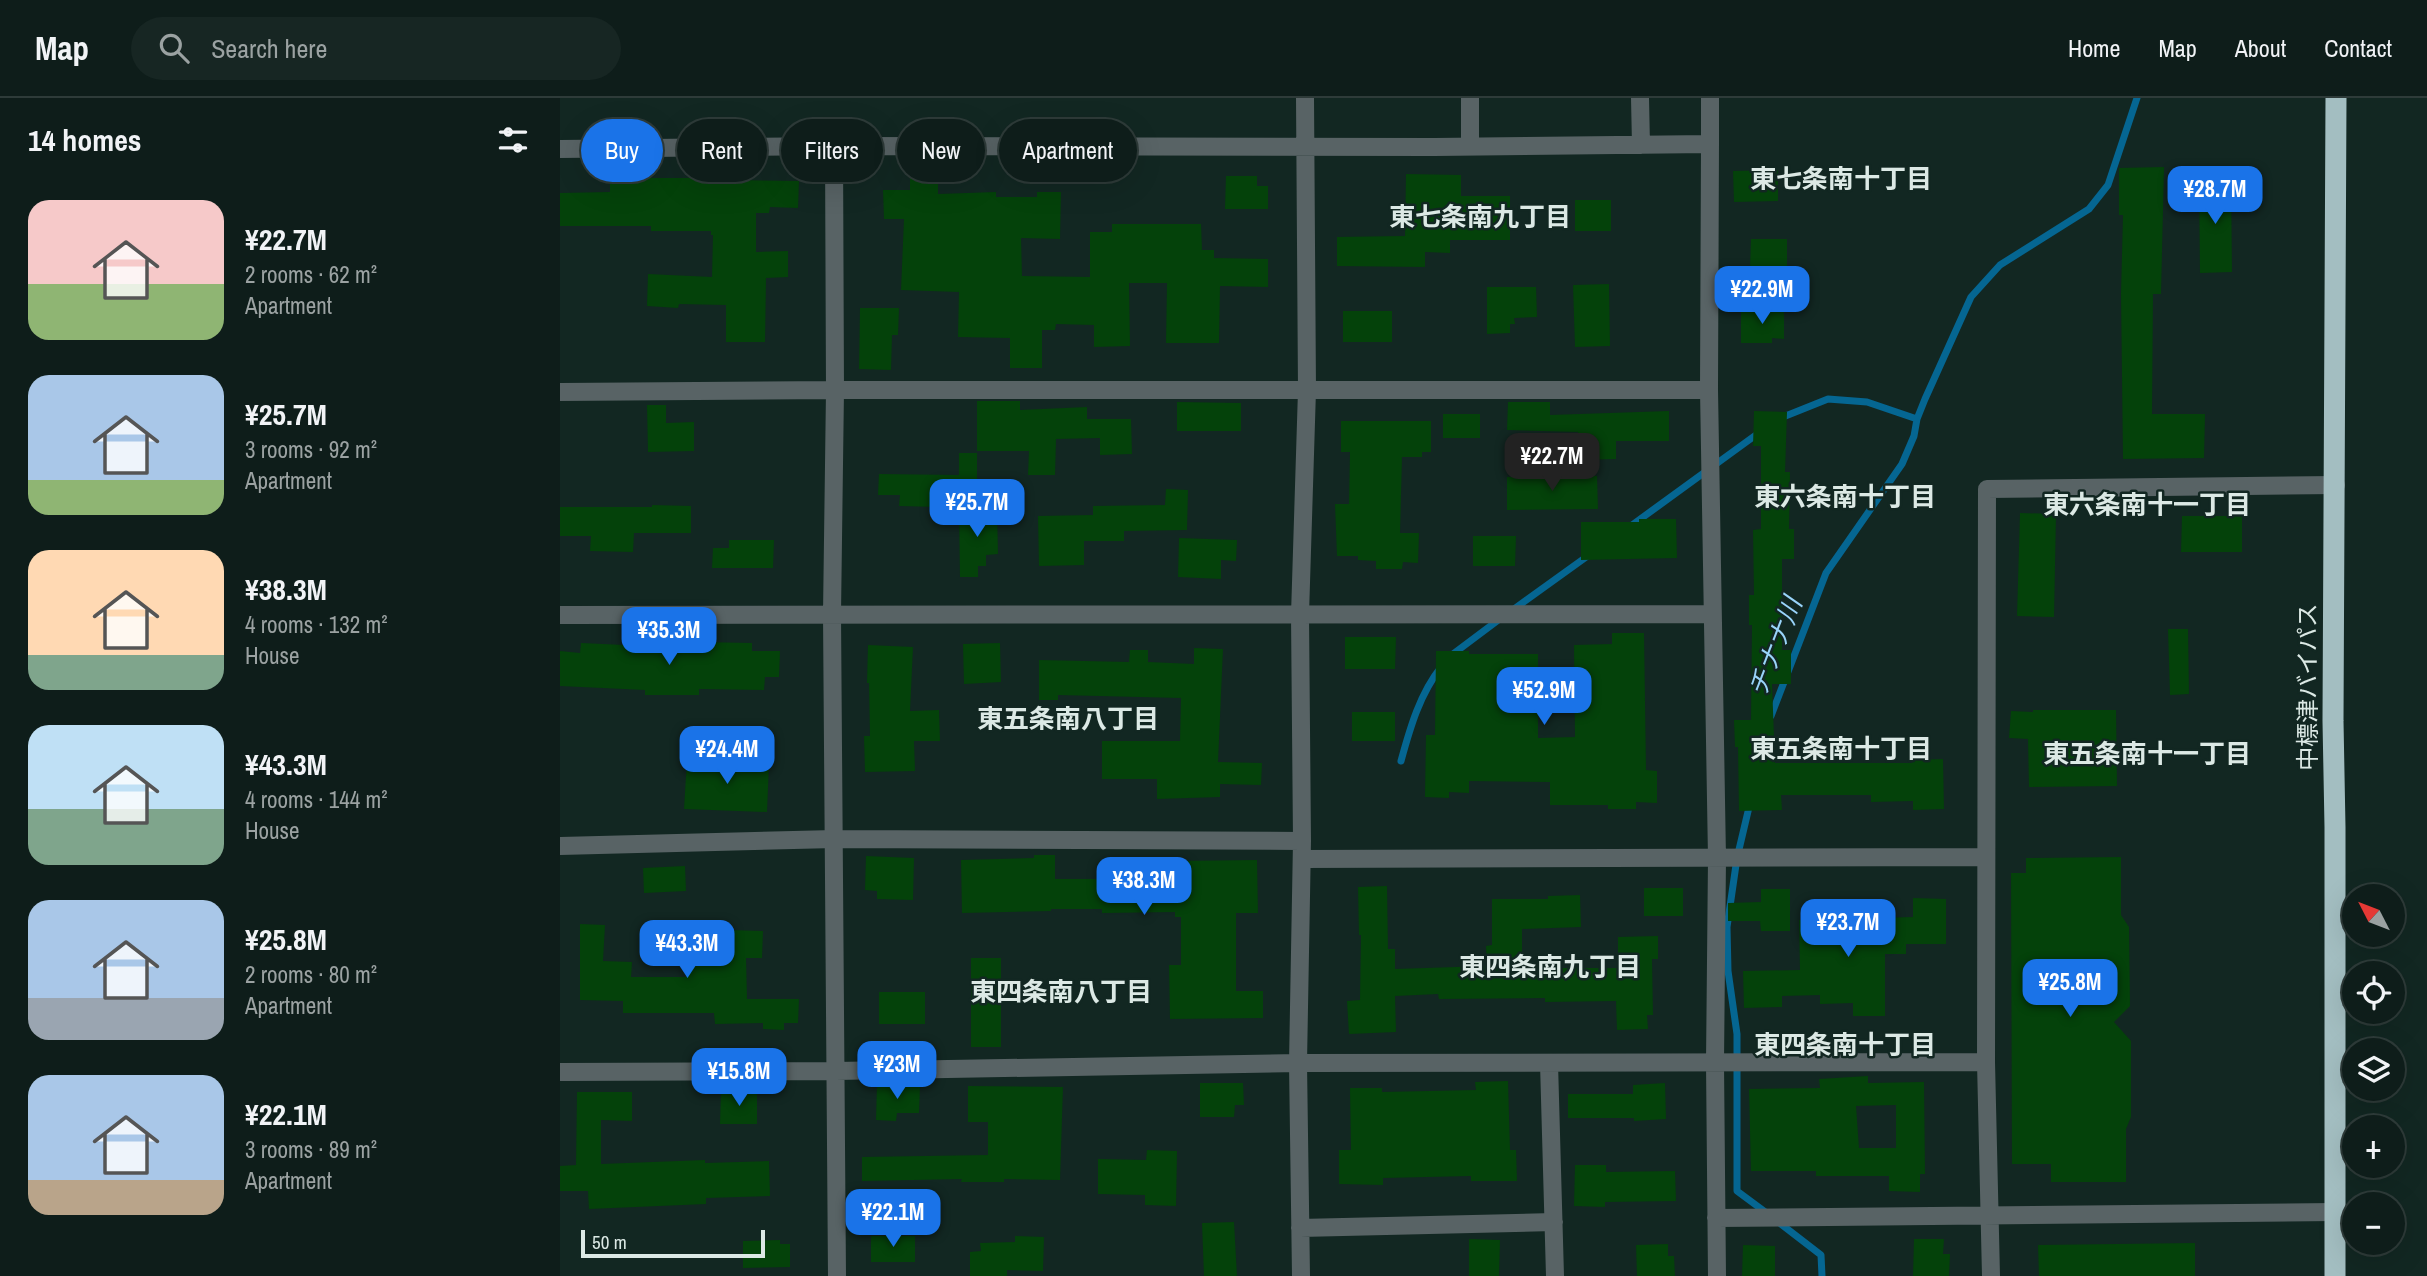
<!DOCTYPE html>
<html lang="en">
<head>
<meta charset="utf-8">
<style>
	body { margin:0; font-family:"Archivo Narrow","Noto Sans JP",sans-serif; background:#172623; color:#f1f3f6; height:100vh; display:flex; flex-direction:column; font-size:26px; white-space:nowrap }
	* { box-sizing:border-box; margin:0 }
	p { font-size:23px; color:#9ba2a2 }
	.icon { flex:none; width:38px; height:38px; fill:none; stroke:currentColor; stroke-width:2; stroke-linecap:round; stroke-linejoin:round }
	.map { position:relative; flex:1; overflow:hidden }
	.sheet { display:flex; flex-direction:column; background:#0e1d1a; width:560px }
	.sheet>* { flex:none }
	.guide { position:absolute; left:21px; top:21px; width:665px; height:63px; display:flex; gap:14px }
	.needle { width:46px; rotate:312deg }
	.buttons { position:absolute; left:1782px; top:786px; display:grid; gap:14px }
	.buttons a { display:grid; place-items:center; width:63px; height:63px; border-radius:50%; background:#0e1d1a; box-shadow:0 7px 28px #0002,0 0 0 2px #2e3b39; font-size:35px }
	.scale { position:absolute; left:21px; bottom:18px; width:184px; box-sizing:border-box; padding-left:7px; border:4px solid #dce9e5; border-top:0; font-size:19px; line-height:24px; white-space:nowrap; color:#dce9e5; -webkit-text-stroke:5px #122722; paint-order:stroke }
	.price { position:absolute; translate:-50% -60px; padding:0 16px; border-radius:14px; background:#1a73e8; color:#fff; font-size:23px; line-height:46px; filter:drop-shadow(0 2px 4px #0008) }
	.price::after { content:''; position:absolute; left:50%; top:42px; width:21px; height:16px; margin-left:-10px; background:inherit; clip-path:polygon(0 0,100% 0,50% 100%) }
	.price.selected { background:#222; color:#fff }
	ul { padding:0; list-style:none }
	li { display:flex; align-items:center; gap:21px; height:175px; padding:0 28px }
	li span { display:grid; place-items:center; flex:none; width:196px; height:140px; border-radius:21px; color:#555 }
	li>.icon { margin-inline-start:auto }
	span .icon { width:84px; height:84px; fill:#fffc; stroke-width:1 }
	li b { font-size:30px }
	h2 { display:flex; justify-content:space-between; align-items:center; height:84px; padding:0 28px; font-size:30px }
	.chip { padding:0 24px; border-radius:32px; background:#0e1d1a; box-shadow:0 7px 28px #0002,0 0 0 2px #2e3b39; font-size:24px; line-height:63px }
	.chip.selected { background:#1a73e8; color:#fff }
	header { display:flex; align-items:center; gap:42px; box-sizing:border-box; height:98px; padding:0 35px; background:#0e1d1a; border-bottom:2px solid #2e3b39 }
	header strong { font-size:33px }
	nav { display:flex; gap:38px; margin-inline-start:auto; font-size:24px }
	.search { width:490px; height:63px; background:#172623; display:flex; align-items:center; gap:18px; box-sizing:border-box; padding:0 24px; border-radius:38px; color:#9ba2a2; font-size:26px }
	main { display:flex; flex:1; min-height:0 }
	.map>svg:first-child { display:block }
</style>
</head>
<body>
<header>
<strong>Map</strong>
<div class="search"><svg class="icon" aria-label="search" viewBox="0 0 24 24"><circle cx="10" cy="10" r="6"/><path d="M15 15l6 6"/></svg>Search here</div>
<nav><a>Home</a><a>Map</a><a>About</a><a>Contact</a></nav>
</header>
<main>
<section class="sheet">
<h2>14 homes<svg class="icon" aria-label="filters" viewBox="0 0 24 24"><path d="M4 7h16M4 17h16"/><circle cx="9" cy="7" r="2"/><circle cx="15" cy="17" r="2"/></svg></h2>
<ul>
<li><span style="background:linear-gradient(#f6c9c9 60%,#8fb573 0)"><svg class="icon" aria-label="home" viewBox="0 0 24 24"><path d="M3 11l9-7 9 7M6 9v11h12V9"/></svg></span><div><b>¥22.7M</b><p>2 rooms · 62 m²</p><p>Apartment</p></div></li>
<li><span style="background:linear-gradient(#a9c7e8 75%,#8fb573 0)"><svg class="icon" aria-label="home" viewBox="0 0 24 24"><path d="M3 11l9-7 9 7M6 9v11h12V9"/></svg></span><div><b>¥25.7M</b><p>3 rooms · 92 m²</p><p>Apartment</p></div></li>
<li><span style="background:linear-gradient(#ffd9b3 75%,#7fa58c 0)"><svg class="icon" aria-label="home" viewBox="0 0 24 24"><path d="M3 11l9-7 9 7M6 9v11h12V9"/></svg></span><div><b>¥38.3M</b><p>4 rooms · 132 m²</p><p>House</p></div></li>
<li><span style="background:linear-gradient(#bfe0f5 60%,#7fa58c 0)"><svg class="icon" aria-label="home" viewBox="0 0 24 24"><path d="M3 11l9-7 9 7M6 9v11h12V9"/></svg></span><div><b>¥43.3M</b><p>4 rooms · 144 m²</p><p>House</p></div></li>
<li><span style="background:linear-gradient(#a9c7e8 70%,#9aa5b1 0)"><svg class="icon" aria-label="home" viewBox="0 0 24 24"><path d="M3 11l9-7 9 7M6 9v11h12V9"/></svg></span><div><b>¥25.8M</b><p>2 rooms · 80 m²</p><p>Apartment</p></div></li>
<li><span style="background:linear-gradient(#a9c7e8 75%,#b9a48a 0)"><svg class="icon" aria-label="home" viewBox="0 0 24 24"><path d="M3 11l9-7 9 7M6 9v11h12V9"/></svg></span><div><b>¥22.1M</b><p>3 rooms · 89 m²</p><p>Apartment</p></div></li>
</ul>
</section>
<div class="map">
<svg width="1867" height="1178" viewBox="0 0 1867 1178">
	<rect width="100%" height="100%" fill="#122722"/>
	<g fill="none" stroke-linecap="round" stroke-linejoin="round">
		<path stroke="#056692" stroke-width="7" d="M1218,321L1268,301L1307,304L1357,321
			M1068,430L1200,334
			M954,511L1029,457
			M889,559L941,520
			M1211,618L1266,475L1342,366L1354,338L1357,321L1365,301L1411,199L1440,167L1529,111L1548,87L1577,0
			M841,663C850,630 860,595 882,568
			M1190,705L1177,760L1167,829L1168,873L1177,936V1093L1208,1116
			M1217,1123L1261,1157L1262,1178"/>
	</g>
	<path fill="#04420a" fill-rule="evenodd" d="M1604,69L1601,196H1593L1592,316H1645L1644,360L1563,361L1561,196L1563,117H1559V70Z
		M1218,72V103L1174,104L1173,73Z
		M350,76H378V96L436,94V99H477V94H501L500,141L461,140L462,178L530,179V134H552V126H641L642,152H654V160L708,161V189L660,188L659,245H606L607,185H569L570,248L534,249V227L496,226L495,232H482V270H450V240L398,239L399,194L341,192L344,121H324L323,92H350Z
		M846,76L901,77V98H950V142H890V155L865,154V169L777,168V139L845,138Z
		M76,77L77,80H169V82L239,83L238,110L210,109L209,115H196V154L228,153V179L206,180L205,244H166V207L119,206L118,210L87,208L88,176L152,179L153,137H151V133H91V128H0V95L50,94V78Z
		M666,78H697V88H708V111H665Z
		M1671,80L1672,174L1640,175L1639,81Z
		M1015,102H1051V133H1015Z
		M1191,141H1227V172L1190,171Z
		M1049,186L1050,248L1015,249L1013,187Z
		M927,189H976L977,219L954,220L955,226H950V235L927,236Z
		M300,210H339L338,237H332L331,272L299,271Z
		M783,213H832V244H783Z
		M1181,213H1224V241L1212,240V245H1181Z
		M417,303H460V312L527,309V321H571L572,356L540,357V340L496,341L495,377H468L469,353H417Z
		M617,304L681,305V333H617Z
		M948,304H990V317L1109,313V343H1056V361L1019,362L1018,334L947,332Z
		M87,307H106V325L134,324V353L88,354Z
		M1194,313L1227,314L1225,374H1230L1229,431H1234V461H1222V552H1231V586H1212L1215,665H1352V662L1383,661L1384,711L1353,712V703L1311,704V697H1221L1222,712L1179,713L1178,649H1175L1174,622H1191L1192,527H1189V497H1194L1193,432L1201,431V348H1193Z
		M883,316H920V340H883Z
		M781,323H871V354H862V359H842L840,435H859L858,465L843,464L842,471H816V463L798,462V458H777L775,406H789L790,354H781Z
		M399,355H417V410L339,408L340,397H318L319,376L399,377Z
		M1037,378L1038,411L947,412V379Z
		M606,391L628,392L627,432L564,433V443H524V467L479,468L478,418L533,417V408L605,407Z
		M92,407L131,408V435H74L73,454L30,453L31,438H0V409H92Z
		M437,411L438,456L426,457V468H418V479H400L399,412Z
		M1460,415L1496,416L1494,519L1457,518Z
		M1622,418H1682V454H1621Z
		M1079,421H1116L1117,460L1021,462V424H1079Z
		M913,438H956L955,468H913Z
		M619,440L677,442L676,463L661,462V481L618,479Z
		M169,442H214L213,470H152L153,450H169Z
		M1608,531H1628L1629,596L1610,597Z
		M1052,535H1084L1086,672L1097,673V705L1076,704V711H1048V707H990V684L909,683V695L889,694V700L865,699L866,637H875L876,553H909V556H978V640L1015,639L1014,547L1052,546Z
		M785,539H836L835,571H785Z
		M86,543L192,545V553H220L219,579H205L204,592L139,591V597H85V592L0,588V553L20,555L21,545L86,548Z
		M440,545L441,584L404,586L403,546Z
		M308,547L353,549L350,613L379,612L380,643H354L355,673L305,674L304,638H310L309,585H307Z
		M634,550L663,551L658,664L702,665L701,687L660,686V699L597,701V681H542V643H620L621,600L498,597V602H479V562L569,564L570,552H588V564L634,566Z
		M1473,612H1556L1557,688L1469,689L1468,641L1449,640L1451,613L1473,614Z
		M792,614H835V643H792Z
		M127,662L209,666L207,714L124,711Z
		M474,757H495V781H542V774L615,773V763L697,762L698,815H676V893H703V920L610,921L609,867H621V819H615V814L542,815V811H491V813L402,815L401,762L474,760Z
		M306,758L354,760L353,802L317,801V793L305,792Z
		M1561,759V817L1569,829L1570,908L1554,924L1571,943V1019L1566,1031V1084H1491V1066H1452L1451,775H1466V760Z
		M125,768L126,793L84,795L83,770Z
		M827,788L828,851H835V871L927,868L926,848L932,847V801H988V798L1020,797L1021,829L962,831V870H1058V839L1098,838V861H1092L1093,917H1087L1088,931L1057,932L1056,903L985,904V900L879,901L878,896L835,898L836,934L789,936L787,903L800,902L801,837H799L798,789Z
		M1084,790H1123V818H1084Z
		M1201,791H1230V833H1201L1200,823H1168V805L1201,804Z
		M1353,800L1386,801V846H1346V856H1325V918H1293V905L1260,906V897L1222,898V909L1184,910L1183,873L1240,872L1239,822L1353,819Z
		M20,826L45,827L43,863L72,864L71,879H126V857H131L132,831L203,833L202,860H186L187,901H239L238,925H224V932L203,931V925L155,926L154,915H63V903L20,902Z
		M411,860H441V949H411Z
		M319,894H365V926H319Z
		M1308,978V985L1364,984L1365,1076H1360V1094L1329,1093V1078H1256V1073H1191L1189,991L1260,990L1259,981ZM1336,1007V1050H1299L1296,1008Z
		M948,983L950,1052H956L957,1083H911V1078L823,1080V1087L779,1086V1052H791L790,990H822V994L916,992L915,984Z
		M640,985H683L684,1007H675L674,1019H640Z
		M1105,985L1106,1021L1074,1023V1020H1008V996H1073V987Z
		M317,986L360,988L359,1015H337L336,1023L316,1022Z
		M408,988L503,989L500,1082L444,1081V1084H401L402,1081L302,1083V1059L428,1057V1024H408Z
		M161,993H197V1026H160Z
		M17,994H72V1023L41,1022V1066L145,1062V1065L209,1063L210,1098L146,1100V1106L29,1111L28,1093H0V1068L16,1067Z
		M587,1052L617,1053L616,1108L585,1107V1097L538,1096V1061L586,1062Z
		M1015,1067H1046V1074L1115,1073L1116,1103L1045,1104V1109L1014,1108Z
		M674,1124L677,1178H644L642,1125Z
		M311,1138H355V1164H311Z
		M455,1138L484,1139L483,1173L447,1172V1178H410V1154L421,1153L420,1145L455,1144Z
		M909,1141L940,1142L939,1178H909Z
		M1354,1141H1384L1383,1156H1390L1389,1178H1353Z
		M220,1142V1146H230V1169L183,1170V1143Z
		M1635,1145V1178H1479L1478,1147Z
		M1108,1146V1158H1114L1115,1178H1077L1076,1147Z
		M1183,1147L1215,1148V1178H1182Z"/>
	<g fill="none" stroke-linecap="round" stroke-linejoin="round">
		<path stroke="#586365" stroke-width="18" d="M1080,0L1081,47
			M274,48L275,292L272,516L277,1178
			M910,48V0
			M0,51L274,48L874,49L1150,46V0
			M1149,292L1157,760L1155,965L1157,1178
			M0,294L275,292H1149L1150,46
			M0,517L1152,516
			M0,748L275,741L742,743
			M742,761L1426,759
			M1426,964L1431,1178
			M989,965L995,1178
			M0,974L276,973L738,965L742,743L740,517L747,292L745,0
			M1156,1120L1775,1114
			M740,1130L994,1124
			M741,1178L738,965L1426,964L1427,391L1776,387"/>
		<path stroke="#a3bec1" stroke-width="21" d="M1775,1178V729L1773,623L1776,0"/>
	</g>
	<g text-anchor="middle" stroke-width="5" stroke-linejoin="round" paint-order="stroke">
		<g font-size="24" fill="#dce9e5" stroke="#122722">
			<text transform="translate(1748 589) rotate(-90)" y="8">中標津バイパス</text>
		</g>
		<g font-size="26" font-weight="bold" fill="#dce9e5" stroke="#122722">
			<text x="1281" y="90">東七条南十丁目</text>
			<text x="920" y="128">東七条南九丁目</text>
			<text x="1285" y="408">東六条南十丁目</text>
			<text x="1587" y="416">東六条南十一丁目</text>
			<text x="508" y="630">東五条南八丁目</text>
			<text x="1281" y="660">東五条南十丁目</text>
			<text x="1587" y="665">東五条南十一丁目</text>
			<text x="990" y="878">東四条南九丁目</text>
			<text x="501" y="903">東四条南八丁目</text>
			<text x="1285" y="956">東四条南十丁目</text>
		</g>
		<g font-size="26" font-style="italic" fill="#99d4fa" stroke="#122722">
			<text transform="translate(1215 549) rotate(-69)" y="9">チナナ川</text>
		</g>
	</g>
</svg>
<div class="buttons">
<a><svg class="needle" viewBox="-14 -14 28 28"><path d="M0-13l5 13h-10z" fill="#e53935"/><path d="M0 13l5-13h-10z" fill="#9ba2a2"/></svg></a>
<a><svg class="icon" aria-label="locate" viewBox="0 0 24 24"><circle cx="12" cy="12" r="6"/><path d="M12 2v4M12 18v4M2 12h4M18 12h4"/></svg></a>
<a><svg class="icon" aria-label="layers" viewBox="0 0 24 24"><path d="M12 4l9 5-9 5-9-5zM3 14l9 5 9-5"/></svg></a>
<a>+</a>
<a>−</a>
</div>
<div class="scale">50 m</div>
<b class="price" style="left:1655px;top:128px">¥28.7M</b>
<b class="price" style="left:1202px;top:228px">¥22.9M</b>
<b class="price selected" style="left:992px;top:395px">¥22.7M</b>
<b class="price" style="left:417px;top:441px">¥25.7M</b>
<b class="price" style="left:109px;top:569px">¥35.3M</b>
<b class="price" style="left:984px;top:629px">¥52.9M</b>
<b class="price" style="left:167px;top:688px">¥24.4M</b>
<b class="price" style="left:584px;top:819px">¥38.3M</b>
<b class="price" style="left:1288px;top:861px">¥23.7M</b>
<b class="price" style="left:127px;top:882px">¥43.3M</b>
<b class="price" style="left:1510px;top:921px">¥25.8M</b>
<b class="price" style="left:337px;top:1003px">¥23M</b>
<b class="price" style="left:179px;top:1010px">¥15.8M</b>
<b class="price" style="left:333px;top:1151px">¥22.1M</b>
<div class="guide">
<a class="chip selected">Buy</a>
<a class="chip">Rent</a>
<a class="chip">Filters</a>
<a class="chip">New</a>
<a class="chip">Apartment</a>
</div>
</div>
</main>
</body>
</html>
